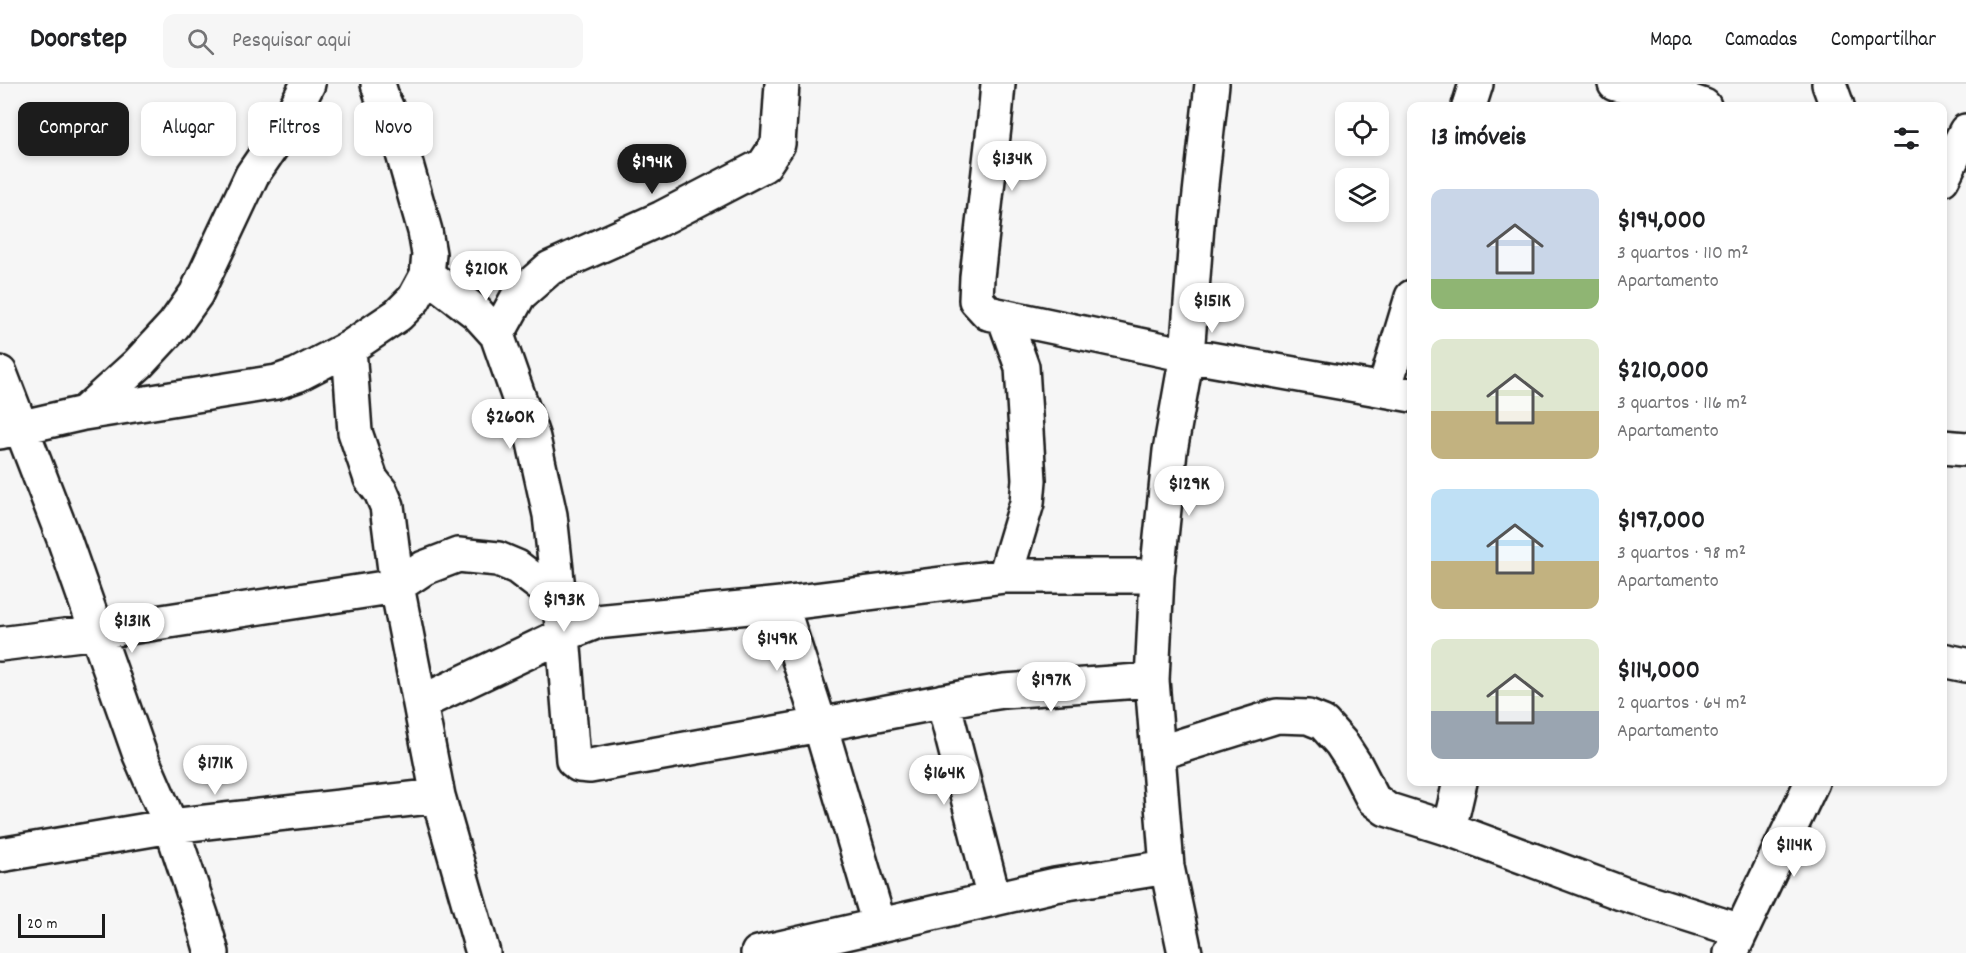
<!DOCTYPE html>
<html lang="pt">
<head>
<meta charset="utf-8">
<style>
	body { margin:0; font-family:Dekko,sans-serif; background:#f6f6f6; color:#202124; height:100vh; display:flex; flex-direction:column; font-size:22px; white-space:nowrap }
	* { box-sizing:border-box; margin:0 }
	p { font-size:20px; color:#757577 }
	.icon { flex:none; width:33px; height:33px; fill:none; stroke:currentColor; stroke-width:2; stroke-linecap:round; stroke-linejoin:round }
	.map { position:relative; flex:1; overflow:hidden }
	.drawer { position:absolute; left:1407px; top:18px; width:540px; height:684px; display:flex; flex-direction:column; background:#fff; border-radius:12px; box-shadow:0 3px 9px #0003 }
	.drawer>* { flex:none }
	.hud { position:absolute; left:18px; top:18px; width:570px; height:54px; display:flex; gap:12px }
	.buttons { position:absolute; left:1335px; top:18px; display:grid; gap:12px }
	.buttons a { display:grid; place-items:center; width:54px; height:54px; border-radius:12px; background:#fff; box-shadow:0 3px 9px #0003; font-size:30px }
	.scale { position:absolute; left:18px; bottom:15px; width:87px; box-sizing:border-box; padding-left:6px; border:3px solid #1c1c1c; border-top:0; font-size:16px; line-height:21px; white-space:nowrap; color:#1c1c1c; -webkit-text-stroke:4px #fff; paint-order:stroke }
	.price { position:absolute; translate:-50% -51px; padding:0 14px; border-radius:21px; background:#fff; color:#222; font-size:20px; line-height:39px; filter:drop-shadow(0 2px 3px #0008) }
	.price::after { content:''; position:absolute; left:50%; top:36px; width:18px; height:14px; margin-left:-9px; background:inherit; clip-path:polygon(0 0,100% 0,50% 100%) }
	.price.active { background:#1c1c1c; color:#fff }
	ul { padding:0; list-style:none }
	li { display:flex; align-items:center; gap:18px; height:150px; padding:0 24px }
	li span { display:grid; place-items:center; flex:none; width:168px; height:120px; border-radius:12px; color:#555 }
	li>.icon { margin-inline-start:auto }
	span .icon { width:72px; height:72px; fill:#fffc; stroke-width:1 }
	li b { font-size:26px }
	h2 { display:flex; justify-content:space-between; align-items:center; height:72px; padding:0 24px; font-size:26px }
	.pill { padding:0 21px; border-radius:12px; background:#fff; box-shadow:0 3px 9px #0003; font-size:21px; line-height:54px }
	.pill.active { background:#1c1c1c; color:#fff }
	header { display:flex; align-items:center; gap:36px; box-sizing:border-box; height:84px; padding:0 30px; background:#fff; border-bottom:2px solid #e0e0e0 }
	header strong { font-size:28px }
	nav { display:flex; gap:33px; margin-inline-start:auto; font-size:21px }
	.search { width:420px; height:54px; background:#f6f6f6; display:flex; align-items:center; gap:15px; box-sizing:border-box; padding:0 21px; border-radius:12px; color:#757577; font-size:22px }
	.map>svg:first-child { display:block }
</style>
</head>
<body>
<header>
<strong>Doorstep</strong>
<div class="search"><svg class="icon" aria-label="search" viewBox="0 0 24 24"><circle cx="10" cy="10" r="6"/><path d="M15 15l6 6"/></svg>Pesquisar aqui</div>
<nav><a>Mapa</a><a>Camadas</a><a>Compartilhar</a></nav>
</header>
<div class="map">
<svg width="1966" height="869" viewBox="0 0 1966 869">
	<rect width="100%" height="100%" fill="#f6f6f6"/>
	<filter id="ink" filterUnits="userSpaceOnUse"><feTurbulence type="fractalNoise" baseFrequency=".0167" numOctaves="2"/><feDisplacementMap in="SourceGraphic" scale="12" xChannelSelector="R" yChannelSelector="G"/><feConvolveMatrix kernelMatrix="1 2 1 2 8 2 1 2 1" color-interpolation-filters="sRGB"/></filter>
	<g filter="url(#ink)">
		<g fill="none" stroke-linecap="round" stroke-linejoin="round">
			<g stroke="#1c1c1c" stroke-width="38">
				<path id="minor" d="M998,0L995,34L977,193L976,216L988,229L1187,271L1412,311
					M1615,0L1692,18L1704,22
					M1829,0L1837,22
					M1469,22L1476,0
					M1942,95L1966,47
					M427,191L477,229L497,251L533,354L550,431L563,551L573,676L579,681L590,682L820,641L971,612L1004,607L1152,596
					M1004,233L1022,283L1029,396L1027,419L1005,492
					M497,251L519,211L550,184L662,134L764,81L778,60L782,0
					M349,264L355,348L371,395L381,408L387,422L397,502L438,712L483,869
					M0,289L64,455L140,671L171,742L202,834L212,869
					M1384,306L1412,213
					M84,329L138,280L174,241L196,210L252,91L285,43L308,0
					M0,348L84,329L277,298L297,291L349,264L398,231L414,215L427,191L429,170L425,147L396,45L383,16L378,0
					M1942,363L1966,365
					M781,520L820,641L879,840
					M0,560L97,548L397,502L424,484L458,471L498,475L517,483L568,522
					M1942,576L1966,581
					M943,617L994,815
					M420,619L563,551L596,538L781,520L1005,492H1157
					M1158,669L1277,632L1308,633L1323,639L1341,659L1356,682L1373,715L1386,725L1449,745L1621,809L1741,847
					M1449,745L1460,698
					M0,771L171,742L438,712
					M758,869L1055,801L1167,783
					M1185,869L1167,783L1152,596L1157,492L1170,367L1187,271L1198,128L1212,0
					M1731,869L1812,698"/>
			</g>
			<use href="#minor" stroke="#fff" stroke-width="33"/>
		</g>
	</g>
</svg>
<div class="buttons">
<a><svg class="icon" aria-label="locate" viewBox="0 0 24 24"><circle cx="12" cy="12" r="6"/><path d="M12 2v4M12 18v4M2 12h4M18 12h4"/></svg></a>
<a><svg class="icon" aria-label="layers" viewBox="0 0 24 24"><path d="M12 4l9 5-9 5-9-5zM3 14l9 5 9-5"/></svg></a>
</div>
<div class="scale">20 m</div>
<b class="price" style="left:1012px;top:108px">$134K</b>
<b class="price active" style="left:652px;top:111px">$194K</b>
<b class="price" style="left:486px;top:218px">$210K</b>
<b class="price" style="left:1212px;top:250px">$151K</b>
<b class="price" style="left:510px;top:366px">$260K</b>
<b class="price" style="left:1189px;top:433px">$129K</b>
<b class="price" style="left:564px;top:549px">$193K</b>
<b class="price" style="left:132px;top:570px">$131K</b>
<b class="price" style="left:777px;top:588px">$149K</b>
<b class="price" style="left:1051px;top:629px">$197K</b>
<b class="price" style="left:215px;top:712px">$171K</b>
<b class="price" style="left:944px;top:722px">$164K</b>
<b class="price" style="left:1794px;top:794px">$114K</b>
<div class="hud">
<a class="pill active">Comprar</a>
<a class="pill">Alugar</a>
<a class="pill">Filtros</a>
<a class="pill">Novo</a>
</div>
<section class="drawer">
<h2>13 imóveis<svg class="icon" aria-label="filters" viewBox="0 0 24 24"><path d="M4 7h16M4 17h16"/><circle cx="9" cy="7" r="2"/><circle cx="15" cy="17" r="2"/></svg></h2>
<ul>
<li><span style="background:linear-gradient(#c9d6e8 75%,#8fb573 0)"><svg class="icon" aria-label="home" viewBox="0 0 24 24"><path d="M3 11l9-7 9 7M6 9v11h12V9"/></svg></span><div><b>$194,000</b><p>3 quartos · 110 m²</p><p>Apartamento</p></div></li>
<li><span style="background:linear-gradient(#dfe7d0 60%,#c2b280 0)"><svg class="icon" aria-label="home" viewBox="0 0 24 24"><path d="M3 11l9-7 9 7M6 9v11h12V9"/></svg></span><div><b>$210,000</b><p>3 quartos · 116 m²</p><p>Apartamento</p></div></li>
<li><span style="background:linear-gradient(#bfe0f5 60%,#c2b280 0)"><svg class="icon" aria-label="home" viewBox="0 0 24 24"><path d="M3 11l9-7 9 7M6 9v11h12V9"/></svg></span><div><b>$197,000</b><p>3 quartos · 98 m²</p><p>Apartamento</p></div></li>
<li><span style="background:linear-gradient(#dfe7d0 60%,#9aa5b1 0)"><svg class="icon" aria-label="home" viewBox="0 0 24 24"><path d="M3 11l9-7 9 7M6 9v11h12V9"/></svg></span><div><b>$114,000</b><p>2 quartos · 64 m²</p><p>Apartamento</p></div></li>
</ul>
</section>
</div>
</body>
</html>
